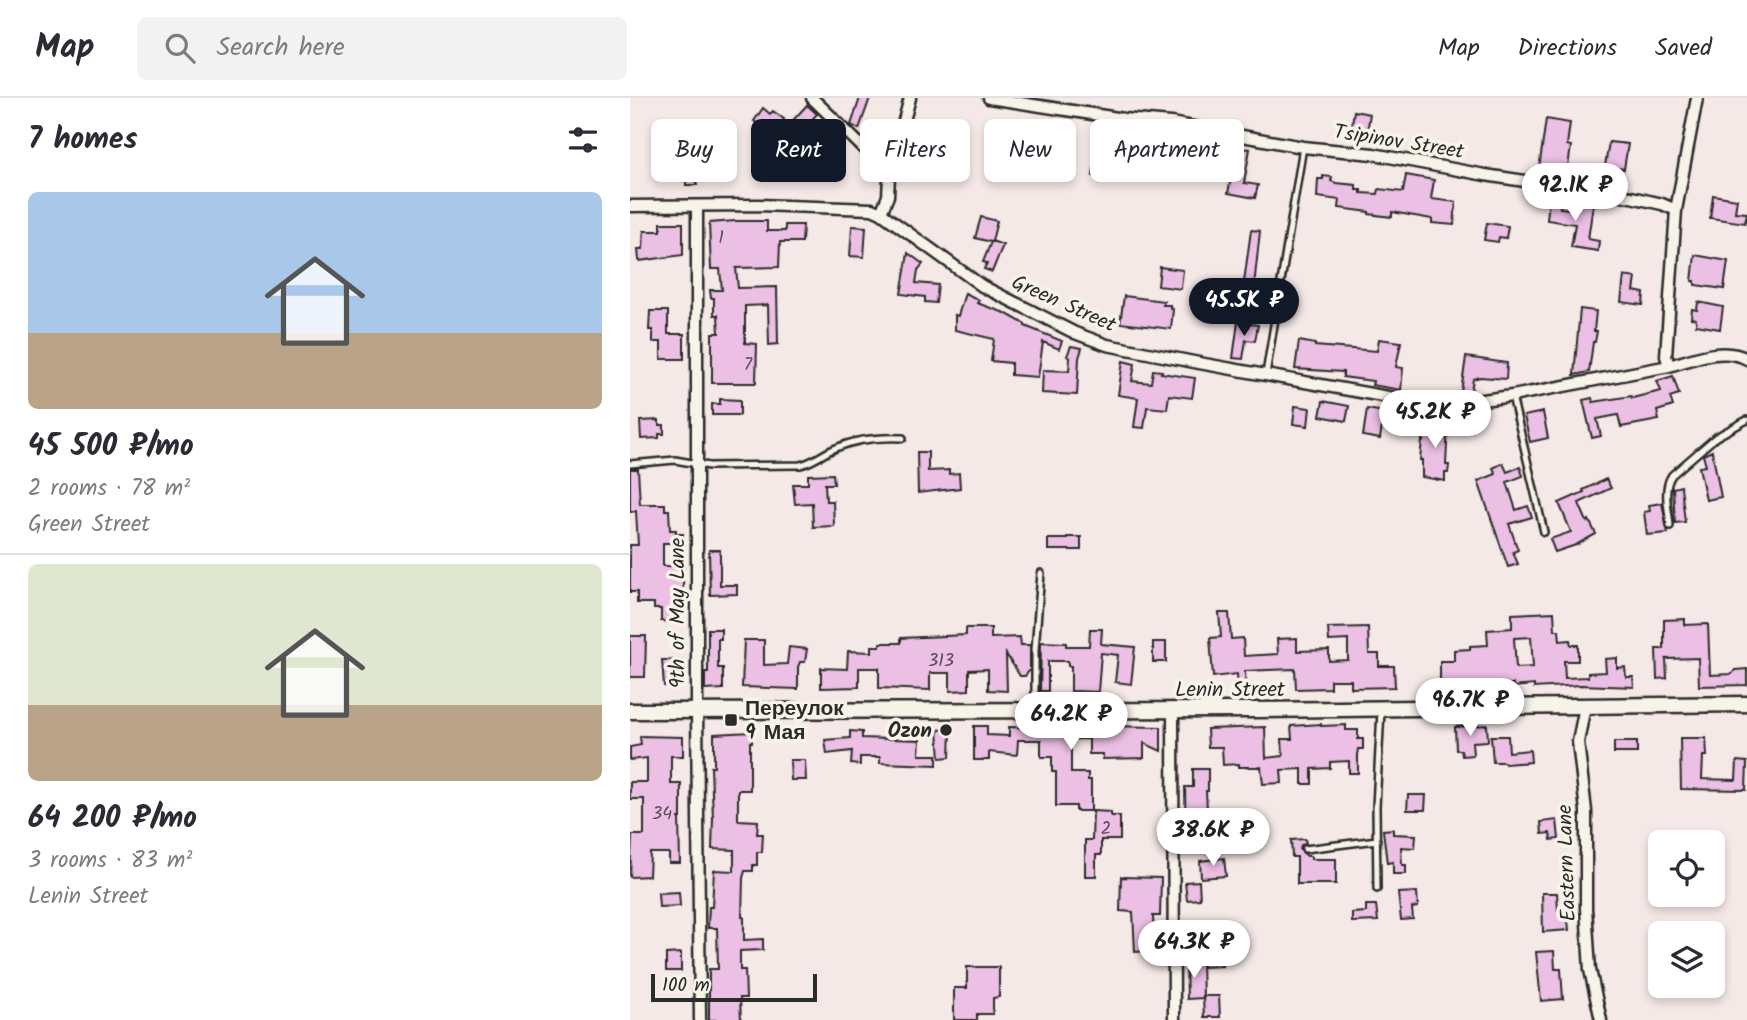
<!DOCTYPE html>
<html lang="en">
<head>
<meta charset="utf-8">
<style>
	body { margin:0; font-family:Kalam,sans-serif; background:#f2f2f3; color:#2b2b33; height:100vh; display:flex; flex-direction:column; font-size:26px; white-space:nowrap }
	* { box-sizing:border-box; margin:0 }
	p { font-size:23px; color:#7c7c81 }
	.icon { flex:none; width:38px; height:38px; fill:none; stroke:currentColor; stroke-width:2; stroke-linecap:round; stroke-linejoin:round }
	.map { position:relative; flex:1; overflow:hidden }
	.details { display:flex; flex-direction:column; background:#fff; width:630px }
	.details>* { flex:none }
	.banner { position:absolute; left:21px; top:21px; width:665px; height:63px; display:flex; gap:14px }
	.fabs { position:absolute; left:1018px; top:732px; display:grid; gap:14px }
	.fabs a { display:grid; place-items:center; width:77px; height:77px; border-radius:10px; background:#fff; box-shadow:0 4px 10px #0003; font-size:35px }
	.scale { position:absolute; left:21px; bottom:18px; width:166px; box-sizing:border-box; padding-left:7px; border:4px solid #2b2b2b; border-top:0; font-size:19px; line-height:24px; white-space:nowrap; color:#2b2b2b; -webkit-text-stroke:5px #f7f3e8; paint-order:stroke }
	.price { position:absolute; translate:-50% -60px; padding:0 16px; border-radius:24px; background:#fff; color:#222; font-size:23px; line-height:46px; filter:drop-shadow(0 2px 4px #0008) }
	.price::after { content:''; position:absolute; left:50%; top:42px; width:21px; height:16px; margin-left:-10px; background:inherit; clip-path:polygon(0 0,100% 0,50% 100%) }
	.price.current { background:#111827; color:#fff }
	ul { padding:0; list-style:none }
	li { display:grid; align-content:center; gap:14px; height:371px; padding:0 28px }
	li+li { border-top:2px solid #e1e1e2 }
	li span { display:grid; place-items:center; height:217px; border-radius:10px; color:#555 }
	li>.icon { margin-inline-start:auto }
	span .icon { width:126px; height:126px; fill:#fffc; stroke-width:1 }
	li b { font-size:30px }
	h2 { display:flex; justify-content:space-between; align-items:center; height:84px; padding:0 28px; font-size:30px }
	.pill { padding:0 24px; border-radius:10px; background:#fff; box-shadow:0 4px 10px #0003; font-size:24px; line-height:63px }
	.pill.current { background:#111827; color:#fff }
	header { display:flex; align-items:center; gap:42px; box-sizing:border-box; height:98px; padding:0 35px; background:#fff; border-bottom:2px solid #e1e1e2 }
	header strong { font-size:33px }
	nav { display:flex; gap:38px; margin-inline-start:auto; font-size:24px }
	.search { width:490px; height:63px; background:#f2f2f3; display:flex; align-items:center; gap:18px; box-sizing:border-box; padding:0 24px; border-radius:10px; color:#7c7c81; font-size:26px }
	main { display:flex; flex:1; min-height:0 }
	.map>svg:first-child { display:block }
</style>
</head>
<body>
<header>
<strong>Map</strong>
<div class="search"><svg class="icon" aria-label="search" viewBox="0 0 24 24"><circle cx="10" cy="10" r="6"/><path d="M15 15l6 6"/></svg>Search here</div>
<nav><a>Map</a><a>Directions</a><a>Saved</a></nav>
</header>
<main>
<section class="details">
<h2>7 homes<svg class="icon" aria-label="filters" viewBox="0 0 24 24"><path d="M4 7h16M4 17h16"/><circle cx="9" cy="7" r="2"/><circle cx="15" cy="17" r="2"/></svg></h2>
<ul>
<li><span style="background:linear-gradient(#a9c7e8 65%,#b9a48a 0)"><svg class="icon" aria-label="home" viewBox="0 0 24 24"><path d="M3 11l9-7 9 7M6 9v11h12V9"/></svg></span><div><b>45 500 ₽/mo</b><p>2 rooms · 78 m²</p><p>Green Street</p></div></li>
<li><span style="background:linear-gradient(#dfe7d0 65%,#b9a48a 0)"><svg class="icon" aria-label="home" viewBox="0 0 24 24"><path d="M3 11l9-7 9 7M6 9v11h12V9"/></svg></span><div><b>64 200 ₽/mo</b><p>3 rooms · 83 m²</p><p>Lenin Street</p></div></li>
</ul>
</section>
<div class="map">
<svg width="1117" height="922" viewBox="0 0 1117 922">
	<rect width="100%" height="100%" fill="#f5e9e7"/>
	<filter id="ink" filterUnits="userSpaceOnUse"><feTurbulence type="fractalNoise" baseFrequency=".0143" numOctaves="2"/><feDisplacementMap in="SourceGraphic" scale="14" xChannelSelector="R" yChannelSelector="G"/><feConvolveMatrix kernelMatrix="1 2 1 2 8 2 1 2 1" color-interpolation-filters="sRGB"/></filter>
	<g filter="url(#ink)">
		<path fill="#ecbfe4" stroke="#2b2b2b" stroke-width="2" fill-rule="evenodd" d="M230,0H240L229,31L221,27Z
			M177,7L187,16L166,39L156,30Z
			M133,10L140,16L143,13L154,21L142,37L124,23Z
			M724,13L740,16L737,34L721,32Z
			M916,21L940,25L937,47L941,48L937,76L909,71Z
			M528,39L544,42V44L620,51L614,85L628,87L625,100L598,95L601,80L554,76L553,82L522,77Z
			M979,44L998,46L994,71L975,68Z
			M416,46L424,47L423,52L430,53L427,75L403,71L406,49L415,50Z
			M467,50L485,53L480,81L463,78Z
			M81,67L92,68L91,83L66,82L67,87H56V72H81Z
			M776,77L804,82L801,101L826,104L824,127L802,125V121L762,114V119L739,116V114L709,110L710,102L687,99L688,81H693V78L702,79L701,83L706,85L726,87V92H731V95L748,96L749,91L773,94Z
			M1083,97L1107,101L1105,114L1117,115L1115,125L1080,120Z
			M919,101L931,103L930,110L947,112L948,105L963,107L958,141L969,143L968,153L941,149L945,126L917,122Z
			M351,119L367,123L362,143L373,147L362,174L354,171L357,165L353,164L361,144L345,140Z
			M105,123H137V133H155V127H173L172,144H150L149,169L106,170L108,190L147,189L148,246L139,247L138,207L115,208V245L127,246L126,285H82V235H89L88,217H84V200H81L80,192H92L90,171H81L79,125Z
			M31,125H53V157L9,163L8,151H13L14,133H31Z
			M857,125L878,128L876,140L869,139L868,144L854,142Z
			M222,128L236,129L234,159L220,158Z
			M621,132L630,133L622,207L611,206Z
			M278,155L293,166L288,172L286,185L308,187L306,205L295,204V199L271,196Z
			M1065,157L1098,163L1094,191L1065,187V183H1062Z
			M530,169L553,172L551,191L528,188Z
			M994,178L1006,180L1004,193L1014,195L1013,207L991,204Z
			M335,195L349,202L347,205L375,215L395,226V228L432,243L429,251L413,244L408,279L381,277V265L361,263L364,241L325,232V217L328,218Z
			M494,198L534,203L533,207H540V210L543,211L541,231L490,225Z
			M1068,204L1093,209L1090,231L1066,227V221L1061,220L1062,211L1067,212Z
			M950,211L966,213L964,233H967L965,244H963L959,274L944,277Z
			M20,213H38V236H54V261H31V244H23V232H19Z
			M608,224L628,227L625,243L616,242L613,261L603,260Z
			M749,241L771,244L766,269L773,270L771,292L742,287L743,283L713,279V274L665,271L669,243L685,246V248L747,253Z
			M441,248L452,250L449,260L447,297L412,295L413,272L439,273L440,260L437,258Z
			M836,259L877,265L876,281L850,279L843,281L841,293L831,294Z
			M493,263L505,266L502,283L521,285L523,272L532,273L531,275L565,280L562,300L539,297L537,311L517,309L514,330L504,329L508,300L488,297Z
			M1043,278L1049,296L1040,299L1043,308L1027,313L1029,322L991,329L988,317L967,321L971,338L962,340L953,302L962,300L963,304L1001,298L1002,300L1031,293L1027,283Z
			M90,301L110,302V317H82V306H90Z
			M693,303L719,308L716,323L690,318Z
			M665,308L680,310L678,328L663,326Z
			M737,311L754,314L750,341L733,338Z
			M913,314L918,340L900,344L894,318Z
			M29,322V327H34V336H29V340L11,341L10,323Z
			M804,322L818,323L816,367H819L818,375H815V383L792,379V362H790L792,342L793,343L796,323L804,324Z
			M1082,353L1091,399L1076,402L1069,369L1076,368L1073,357Z
			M287,354H298V373L319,372V376L329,375L330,390L288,395Z
			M873,365L877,374L890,369L893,378L877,384L886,412L898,408L902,419L879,426L888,452L883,454L888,466L878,469L848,383L866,376L863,370Z
			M0,371H8L10,406H35V412H39L40,432H46V436H53V445H33V468H54L52,505H44V524L31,523V511H24V505H7V494H0V447H8L6,413L0,414Z
			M203,376L204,386H195L196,403H203L204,428L183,429L182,405L165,406L163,386H178V377Z
			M976,381L981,390L949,405L957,424L959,422L966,436L946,447L925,454L920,441L941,434L929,405L954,394L953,392Z
			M1051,388L1055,424L1045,425L1043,390Z
			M1032,405L1038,435L1017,437L1014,414L1020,413L1019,407Z
			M437,439H451V452H418V441H437Z
			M79,452H90V487H107V496L80,497Z
			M924,514L925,532H929L930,543L940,542L941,547H948V563H934L935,580L958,579V575L976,574L975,561L987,560V570L995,569L996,579H1003L1004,589L951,587L904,590V587L883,589V586L810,587V563H824V552L840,551V548L858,547L857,532L882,530V516ZM901,539L903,569L886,570L884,540Z
			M589,515H599L601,541L613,540L614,558L648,556L647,541L667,540V553L699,552V563L718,562V542L699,543L698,530L738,529L739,556H749V568H764L765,589L721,590V582H700V590L666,591L665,571L615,573L616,591H608L607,576L583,579L580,540L591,539Z
			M1055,521V527L1078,526L1080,577L1102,576L1105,572L1117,571V587L1069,588L1068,560L1036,561L1037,580L1027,581L1026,551H1034V522Z
			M336,530H361V540L390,539L391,547H400V572L395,578H390L376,556L377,593L358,592V571L339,572V592L320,593V575H300V592L249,590V570H229V589L191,590V570L217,571L218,553L242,554V548H250V545H271V540L336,537Z
			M78,531H91V541H88V570H93V591L75,592V574H78Z
			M460,531H472L471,546L505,549L501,586L485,584L488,557L471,555L468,594L441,593V568H438V563H418V593H410L411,544L436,545V548H459Z
			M0,538H16L15,579H0Z
			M114,542H134V567L157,566L159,549L177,551L175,564H170L168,569V591L112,589Z
			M523,544H536V564H523Z
			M32,562H52L53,587L34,588Z
			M691,626V628L716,627V632H728V641H733V651H728V675H719V663L700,664V670L682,671V686H672V671L651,672L652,685L633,686L631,669H609V666L593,667L592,649H578L577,631L635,629L636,660L653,658L652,641H662L661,628Z
			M411,627L531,629V653L514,645V660L473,661V656H459V641H441V675H458V682H461V713H446V708H426V674H422V659H411V642H388L387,657L359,654V662H344V628H357V637L379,638V629L411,630Z
			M857,627L858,643L842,644L843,657L832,658L831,652H826L825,629Z
			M321,631L320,659L310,660L308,632Z
			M220,633L232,634V640L290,642L289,657H307V667L250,665V659H230V667L221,666L222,653L197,656L195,642L220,640Z
			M122,634V644H120V692H108V722L128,723L127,736H133L132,754H127V767H123V773H115L113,780L112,819H114V842L133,841V852L110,853V872H115L116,900H110L111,922H79V871H88L87,830H78L79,809H82L84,772L104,773V752L82,751L83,720L81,669H84V636Z
			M10,638L53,639V658H41V686H51V720H49L50,765H39V755H20L19,778L0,779L2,737H14V701H0V684H17V660L0,662V649L11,647Z
			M861,638H878L879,654L900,652L901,664L875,666L874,664H863Z
			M1050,640H1076L1077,658H1073L1072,681L1106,682L1107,663L1117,664L1116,692L1051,691Z
			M984,644H1007V655H984Z
			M160,662H175L176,682H161Z
			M563,671H578V693H576L577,711L589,710L594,743L556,748L555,689H563Z
			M778,697H796L795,712H777Z
			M463,713L481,714V718H490V742H471V757H466V778H455V742H462Z
			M927,722L929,741L921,742L920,735L912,736L911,724Z
			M763,731V736L786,737L785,750L771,749L772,767H776V776H763V764L757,765L753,732Z
			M675,741L676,746L671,747L670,752L677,758H681V761H706V786H667V759H662L661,742Z
			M594,760L596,778L571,780L570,763Z
			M491,779L531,780L530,818H523L524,840H529L530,852L505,854L503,814L490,813Z
			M569,783L570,801L557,802L555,784Z
			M49,794L50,808L29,809L28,795Z
			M787,794L788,809L782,810L783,821L771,822L768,795Z
			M912,795H927L928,812H937L939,832L913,834Z
			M736,807H746L748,823L722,824V815L736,814Z
			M600,822L603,838L614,835L617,849L591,855L592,868L573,869L571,846L593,844L588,824Z
			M924,853L925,871H931L933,901L911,903L906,854Z
			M51,855V873H36V856Z
			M556,863H572L573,900L557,901Z
			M337,869H369V899L363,900V916H347V922H324V890H337Z
			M573,898H589L590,919H574Z"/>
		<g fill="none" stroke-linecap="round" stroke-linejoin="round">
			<g stroke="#2b2b2b" stroke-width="10">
				<path id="lane" d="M636,276L673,49
					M882,298L914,434
					M0,366L45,362L79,368L170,367C184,364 193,355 206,350C226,341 251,339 273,340
					M1040,428C1039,412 1032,391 1042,377L1086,339L1117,322
					M405,609V552L411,475
					M675,751L747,742
					M747,791L746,709L751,612"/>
			</g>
			<g stroke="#2b2b2b" stroke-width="15">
				<path id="street" d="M182,0L250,66L259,79L280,0
					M359,0L494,21L541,25L673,49L743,56L855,77L1001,99L1032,106L1046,112
					M1067,0L1046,112L1036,258L1039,268C1063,261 1093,248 1117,261
					M0,108L129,107L242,111L251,115L352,188L445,235L477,247L569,265L808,308L882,298L1039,268
					M67,108V613L70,922
					M251,115L258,98L259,79
					M955,608L948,644L956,713V810L960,872L971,922
					M543,612L544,922"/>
			</g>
			<g stroke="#2b2b2b" stroke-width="19">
				<path id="secondary" d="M0,613L623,612L1117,606"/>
			</g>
			<use href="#lane" stroke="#f7f3e8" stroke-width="5"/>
			<use href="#street" stroke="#f7f3e8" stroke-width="10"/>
			<use href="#secondary" stroke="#f7f3e8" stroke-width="14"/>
		</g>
	</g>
	<g fill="#2b2b2b" stroke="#f7f3e8" stroke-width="2.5">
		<rect x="94" y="615" width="14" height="14" rx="3.5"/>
		<circle cx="316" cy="632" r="7"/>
	</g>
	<g text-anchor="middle" stroke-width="7" stroke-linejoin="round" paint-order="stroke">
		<g font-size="18" fill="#5b5059">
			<text x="91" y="145">1</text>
			<text x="118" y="272">7</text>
			<text x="311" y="568">313</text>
			<text x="32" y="721">34</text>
			<text x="476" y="736">2</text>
		</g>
		<g font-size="21" fill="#2b2b2b" stroke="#f7f3e8">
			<text transform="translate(769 43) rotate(9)" y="7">Tsipinov Street</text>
			<text transform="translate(434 205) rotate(24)" y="7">Green Street</text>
			<text transform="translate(47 515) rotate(-90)" y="7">9th of May Lane</text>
			<text x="600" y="598">Lenin Street</text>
			<text transform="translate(936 765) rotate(-92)" y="7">Eastern Lane</text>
		</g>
		<g font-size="21" font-weight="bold" fill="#2b2b2b" stroke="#f7f3e8" text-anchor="start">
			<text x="115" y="617">Переулок<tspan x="115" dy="24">9 Мая</tspan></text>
			<text x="302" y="639" text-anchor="end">Ozon</text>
		</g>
	</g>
</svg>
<div class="fabs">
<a><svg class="icon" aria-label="locate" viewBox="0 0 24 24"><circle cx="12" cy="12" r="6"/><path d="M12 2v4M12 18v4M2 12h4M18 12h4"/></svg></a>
<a><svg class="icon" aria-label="layers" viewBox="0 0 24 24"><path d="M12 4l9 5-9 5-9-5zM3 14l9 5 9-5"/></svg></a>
</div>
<div class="scale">100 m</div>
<b class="price" style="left:945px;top:125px">92.1K ₽</b>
<b class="price current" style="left:614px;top:240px">45.5K ₽</b>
<b class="price" style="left:805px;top:352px">45.2K ₽</b>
<b class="price" style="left:840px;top:640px">96.7K ₽</b>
<b class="price" style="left:441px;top:654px">64.2K ₽</b>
<b class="price" style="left:583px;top:770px">38.6K ₽</b>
<b class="price" style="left:564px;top:882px">64.3K ₽</b>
<div class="banner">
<a class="pill">Buy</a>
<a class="pill current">Rent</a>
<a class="pill">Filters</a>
<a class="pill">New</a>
<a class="pill">Apartment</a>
</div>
</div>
</main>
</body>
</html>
